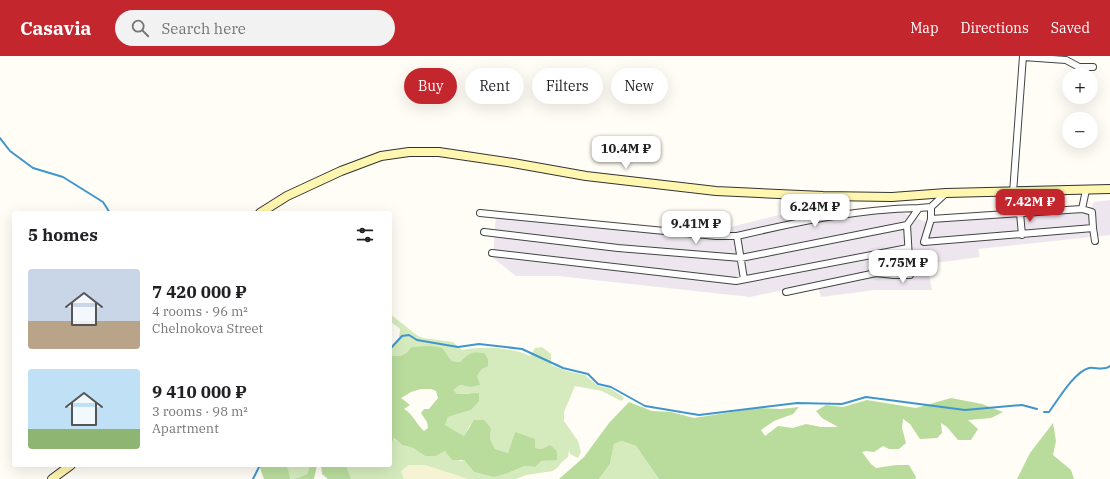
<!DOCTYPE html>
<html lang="en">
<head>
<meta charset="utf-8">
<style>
	body { margin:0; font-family:"IBM Plex Serif",serif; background:#f2f2f2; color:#202124; height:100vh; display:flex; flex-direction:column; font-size:15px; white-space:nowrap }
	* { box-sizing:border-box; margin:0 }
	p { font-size:13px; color:#757577 }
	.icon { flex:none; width:22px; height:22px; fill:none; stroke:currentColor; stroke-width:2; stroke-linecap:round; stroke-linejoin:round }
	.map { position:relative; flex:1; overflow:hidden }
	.drawer { position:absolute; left:12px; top:155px; width:380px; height:256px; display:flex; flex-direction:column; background:#fff; border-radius:4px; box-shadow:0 4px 16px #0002 }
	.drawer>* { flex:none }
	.top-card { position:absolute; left:404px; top:12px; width:380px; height:36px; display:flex; gap:8px }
	.buttons { position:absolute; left:1062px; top:12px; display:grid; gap:8px }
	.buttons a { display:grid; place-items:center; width:36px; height:36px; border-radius:50%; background:#fff; box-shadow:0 4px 16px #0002; font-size:20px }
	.price { position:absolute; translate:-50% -34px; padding:0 9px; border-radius:8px; background:#fff; color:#222; font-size:13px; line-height:26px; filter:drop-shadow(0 1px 2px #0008) }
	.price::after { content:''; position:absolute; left:50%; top:24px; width:12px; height:9px; margin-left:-6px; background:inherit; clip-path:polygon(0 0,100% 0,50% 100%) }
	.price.current { background:#c4262e; color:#fff }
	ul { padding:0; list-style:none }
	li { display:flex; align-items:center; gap:12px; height:100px; padding:0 16px }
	li span { display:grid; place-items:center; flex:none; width:112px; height:80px; border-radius:4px; color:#555 }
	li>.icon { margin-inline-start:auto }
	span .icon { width:48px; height:48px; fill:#fffc; stroke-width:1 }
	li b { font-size:17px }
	h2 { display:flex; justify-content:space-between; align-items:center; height:48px; padding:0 16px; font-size:17px }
	.chip { padding:0 14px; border-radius:18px; background:#fff; box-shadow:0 4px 16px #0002; font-size:14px; line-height:36px }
	.chip.current { background:#c4262e; color:#fff }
	header { display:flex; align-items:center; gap:24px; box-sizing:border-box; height:56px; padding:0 20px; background:#c4262e; color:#fff }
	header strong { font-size:19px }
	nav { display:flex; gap:22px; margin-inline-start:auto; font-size:14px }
	.search { width:280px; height:36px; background:#f2f2f2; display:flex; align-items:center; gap:10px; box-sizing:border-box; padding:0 14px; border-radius:22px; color:#757577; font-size:15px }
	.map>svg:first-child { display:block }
</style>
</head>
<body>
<header>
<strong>Casavia</strong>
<div class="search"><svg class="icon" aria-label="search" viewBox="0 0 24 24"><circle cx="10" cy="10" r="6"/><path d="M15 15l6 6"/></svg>Search here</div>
<nav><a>Map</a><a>Directions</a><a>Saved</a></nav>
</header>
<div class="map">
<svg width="1110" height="423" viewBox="0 0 1110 423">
	<rect width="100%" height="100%" fill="#fffdf5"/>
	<path fill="#eee6ef" d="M1110,144V179L978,193L980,201L927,208L932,234H875L821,241L817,227L750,241L558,220H516L493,202L496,157L672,177L727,172L779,159L897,154L929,167L1090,154L1094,146Z"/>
	<path fill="#f6f3d4" d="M409,409H425L468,423H404L401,415Z"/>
	<path fill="#d5ebbd" d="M390,258L418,280L423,282L453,286L462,294C481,290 512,291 530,300L535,292L542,291L551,298V309L567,315L585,319L598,330L609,332L622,340L624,342L621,345L602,335L575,330L564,356V365L578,385L581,396L578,402L570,398L569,394L568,401L562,406L558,411L553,415L526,419L516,423H468L425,409H409L401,415L404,423H351L346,409H390V390L393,382L402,389L413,392L425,400H436L445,395L460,405L464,404L474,416L482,418L508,417L525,410L535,411L542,405L550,404L542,393L535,392L515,376L508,397L495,393L490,383L491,372L470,369L464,380L445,369L448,361L471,354L470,337L457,338L452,334L460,329L470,331L488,303L485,297C472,295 469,296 460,306L452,305C442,288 427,292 411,291C405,300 400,301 390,299V291L399,282L400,273L390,265Z
		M622,385L636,390L659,423H599L610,408L614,388Z
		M287,409H310L307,418L298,422L289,423Z"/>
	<path fill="#b9dc9c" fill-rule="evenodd" d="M430,290L442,292L452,305L460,306C469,296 472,295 485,297L488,303V310L482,313L477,320L480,329L470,331L460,329L453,334L457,338L479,337V345L471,354L448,361L445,369L464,380L474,364H484L491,372L490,383L495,393L508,397L515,376L535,383V392L542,393L550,389L557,395V404L542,405L535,411L525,410L508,417L494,421L474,416L464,404H452L445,395L436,400H425L413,392L402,389L394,382L390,390V360L392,356L390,354V299C400,301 405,300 411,291ZM421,333H431L436,335L438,342L429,353H424L421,357L427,366L428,372L424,375C416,368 413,358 404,353L410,349L401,342L411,336Z
		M951,342L982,348L1003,356L991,362L968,364L978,373L971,384H958L947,371L941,367L942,377L937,382L920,383L910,368L903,363L902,372L906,387L899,393H889L883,390L874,396L866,395L862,396L871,408L876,412L896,409H909L916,421L915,423H659L636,390L622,385L614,388L610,408L599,423H559L584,401L609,367L629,346L652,355L671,356L694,362L757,352L781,353L799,351L793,358L774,365L761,374L765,380L778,370L793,372L806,368L821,371H838L822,362L816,355L826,349L843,351L867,344L916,352Z
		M1053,367L1056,385L1053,399L1071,414L1074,423H1017L1030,397Z
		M259,409H287L290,423L298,422L307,418L310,409H317L314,423H264Z
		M321,409H346L351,423H328L322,418Z"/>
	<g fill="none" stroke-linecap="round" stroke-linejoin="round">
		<path stroke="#3f96cf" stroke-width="2" d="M0,82L10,95L33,112L63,121L103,146L110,157
			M390,293L402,280L409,279L417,284L458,291L479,288L522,293L563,312L588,318L598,328L611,331L645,350L699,359L797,347L842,348L866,341L965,354L1022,349L1037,353
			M1044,356H1049C1058,344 1074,316 1089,312C1096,311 1104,315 1110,310
			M253,423L260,409"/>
		<g stroke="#444" stroke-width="8">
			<path id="minor" d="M1023,1L1066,4L1079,11H1093
				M1013,137L1023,0
				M931,151V163L924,186L1093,172L1092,156L1082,153L931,163
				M1082,153L1086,134
				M480,157L716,180H737
				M1020,157L1022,179
				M1093,172L1095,185
				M484,176L618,192L741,202L907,169
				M492,197L736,225L908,192
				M744,223L737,180C797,166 857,153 919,152
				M786,236L876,217L894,219H910L907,169L919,152L931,151L946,137"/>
		</g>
		<g stroke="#333" stroke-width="10">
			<path id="secondary" d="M260,157L287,140L341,115L381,100L409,96H439L513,107L586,120L716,135L823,140L892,141L946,137L1110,133
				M52,423L71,409"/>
		</g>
		<use href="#minor" stroke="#fff" stroke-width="6"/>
		<use href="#secondary" stroke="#fff6b0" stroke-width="8"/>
	</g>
</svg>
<div class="buttons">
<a>+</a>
<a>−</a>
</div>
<b class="price" style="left:626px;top:114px">10.4M ₽</b>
<b class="price current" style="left:1030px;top:167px">7.42M ₽</b>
<b class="price" style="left:815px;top:172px">6.24M ₽</b>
<b class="price" style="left:696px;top:189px">9.41M ₽</b>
<b class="price" style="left:903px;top:228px">7.75M ₽</b>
<div class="top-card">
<a class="chip current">Buy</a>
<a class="chip">Rent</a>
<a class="chip">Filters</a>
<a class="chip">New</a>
</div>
<section class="drawer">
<h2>5 homes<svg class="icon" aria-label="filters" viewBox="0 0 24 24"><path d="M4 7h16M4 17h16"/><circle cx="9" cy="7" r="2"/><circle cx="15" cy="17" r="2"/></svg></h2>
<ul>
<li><span style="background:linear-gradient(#c9d6e8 65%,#b9a48a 0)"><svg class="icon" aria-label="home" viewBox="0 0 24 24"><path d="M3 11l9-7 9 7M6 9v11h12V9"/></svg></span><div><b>7 420 000 ₽</b><p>4 rooms · 96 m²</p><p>Chelnokova Street</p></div></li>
<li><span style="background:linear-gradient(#bfe0f5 75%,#8fb573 0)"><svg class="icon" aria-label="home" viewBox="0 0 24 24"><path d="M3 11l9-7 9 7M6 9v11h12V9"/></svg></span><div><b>9 410 000 ₽</b><p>3 rooms · 98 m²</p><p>Apartment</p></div></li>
</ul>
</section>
</div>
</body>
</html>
